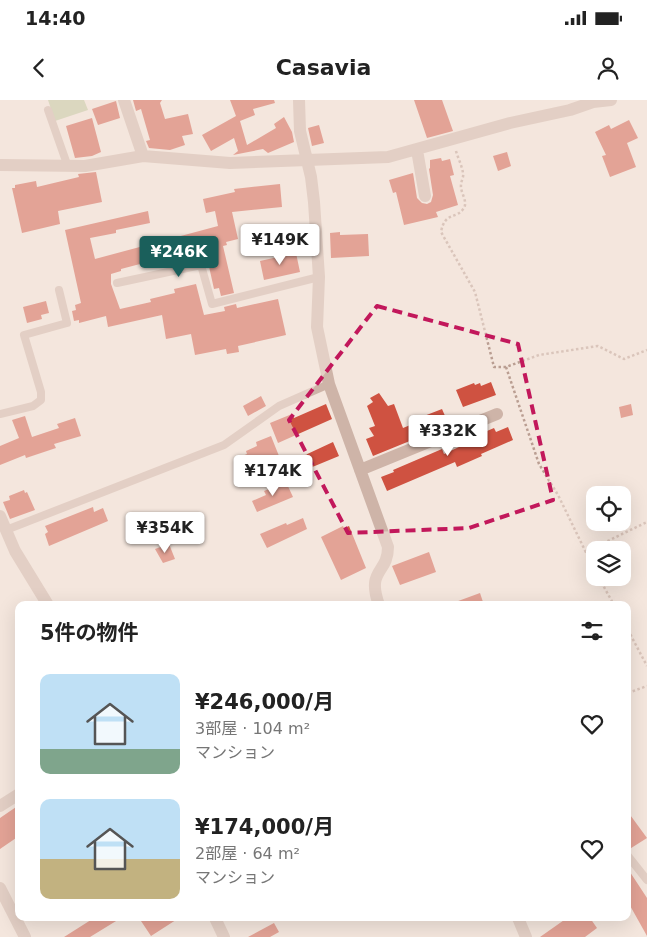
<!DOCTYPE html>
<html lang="ja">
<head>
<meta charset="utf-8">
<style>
	body { margin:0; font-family:"DejaVu Sans","Noto Sans JP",sans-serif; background:#f2f2f2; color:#222; height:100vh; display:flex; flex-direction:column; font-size:19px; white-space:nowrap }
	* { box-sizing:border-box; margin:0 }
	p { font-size:16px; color:#767676 }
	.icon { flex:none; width:28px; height:28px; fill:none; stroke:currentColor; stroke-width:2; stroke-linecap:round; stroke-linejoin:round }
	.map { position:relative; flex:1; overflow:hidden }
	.sheet { position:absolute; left:15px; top:501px; width:616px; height:320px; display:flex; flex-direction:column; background:#fff; border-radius:10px; box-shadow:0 5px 20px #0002 }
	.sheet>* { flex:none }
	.tools { position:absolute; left:586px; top:386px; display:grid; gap:10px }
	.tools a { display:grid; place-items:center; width:45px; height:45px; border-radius:10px; background:#fff; box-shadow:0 5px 20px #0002; font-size:25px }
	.price { position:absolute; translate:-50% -42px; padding:0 11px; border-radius:5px; background:#fff; color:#222; font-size:16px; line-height:32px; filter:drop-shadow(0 1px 2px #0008) }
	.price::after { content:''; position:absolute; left:50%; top:30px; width:15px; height:11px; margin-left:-8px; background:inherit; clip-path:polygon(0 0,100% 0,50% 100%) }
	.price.current { background:#1a5f5b; color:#fff }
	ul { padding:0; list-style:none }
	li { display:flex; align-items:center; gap:15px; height:125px; padding:0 25px }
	li span { display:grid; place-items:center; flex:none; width:140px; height:100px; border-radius:10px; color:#555 }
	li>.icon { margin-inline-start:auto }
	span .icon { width:60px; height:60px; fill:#fffc; stroke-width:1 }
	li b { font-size:21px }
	h2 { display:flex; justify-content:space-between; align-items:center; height:60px; padding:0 25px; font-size:21px }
	.status { display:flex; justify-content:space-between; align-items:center; height:35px; padding:0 25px; background:#fff; direction:ltr }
	.status svg { height:14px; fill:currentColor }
	header { display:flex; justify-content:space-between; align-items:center; height:65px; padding:0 25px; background:#fff; font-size:22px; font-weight:700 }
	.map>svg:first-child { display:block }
</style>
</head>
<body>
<div class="status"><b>14:40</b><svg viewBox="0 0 49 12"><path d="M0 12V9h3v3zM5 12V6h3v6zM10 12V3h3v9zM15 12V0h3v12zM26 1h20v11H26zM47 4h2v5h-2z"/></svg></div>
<header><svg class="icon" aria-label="back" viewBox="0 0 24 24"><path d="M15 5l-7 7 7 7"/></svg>Casavia<svg class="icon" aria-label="person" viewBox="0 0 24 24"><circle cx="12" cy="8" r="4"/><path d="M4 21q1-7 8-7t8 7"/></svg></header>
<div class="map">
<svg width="647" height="837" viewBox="0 0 647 837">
	<rect width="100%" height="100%" fill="#f4e6dd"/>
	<path fill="#bcc59b" d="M48,0H84L88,10L55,21Z"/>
	<path fill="#cf5241" d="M133,0H162L160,3L165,19L188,14L193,34L182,36L185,45L170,50L149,48L146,41L150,40L141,9L136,11Z
		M230,0H274L275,3L253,9L255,15L240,21L247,45L276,28L274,24L284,17L292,32L294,42L268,53L263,49L233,55L238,51L234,38L211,51L202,35L236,16Z
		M414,0H442L453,31L427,38Z
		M116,1L120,18L98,25L92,9Z
		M92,18L101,52L92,56L75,58L66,26Z
		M629,20L638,38L627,43L636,67L610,77L602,56L606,55L595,32L609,25L611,29Z
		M319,25L324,43L312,46L308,28Z
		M507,52L511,66L498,71L493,56Z
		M441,58L442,61L450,59L454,75L450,76L458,105L436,112L438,117L404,125L396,92L393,93L389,80L413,73L417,98L422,103L427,104L431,102L433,95L429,69L430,68V60Z
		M96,72L102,102L58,111L60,124L22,133L12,88H15V85L36,81L37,87L79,77L78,74Z
		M280,84L282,107L232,112L238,139L226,142L227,145L223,146L234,193L221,196L219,188L214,189L206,153L160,163L159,159L121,169V171L111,174V184L120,209L151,202L150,199L175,193L174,189L196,184L204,215L225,211L224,207L236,204L237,208L278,199L286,235L238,246L239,252L227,254L226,249L195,255L191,234L166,239L162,215L108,227L106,216L79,223V220L74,221L72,211L76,210L75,205L81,203L65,130L148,111L150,123L116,130V133L90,138L95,159L218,126L215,111L206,113L203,99L235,92L234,89Z
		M340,132V135L368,134L369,156L331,158L330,133Z
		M296,153L300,172L264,180L260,161Z
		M46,201L49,213L41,215L42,219L27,223L23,207Z
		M491,282L496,295L463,307L456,290L474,283L475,285L480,283L481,286Z
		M379,293L388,306L394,304L403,328L425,319L424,316L442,309L449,325L373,356L366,339L374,336L369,328L375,326L367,306L373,302L370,298Z
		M261,296L266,306L248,316L243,306Z
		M326,304L332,319L278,343L270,323L292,314L294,318Z
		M631,304L633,315L621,318L619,307Z
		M25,316L32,337L59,328L57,324L75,318L81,336L54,344L56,348L26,358L25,355L0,365V346L19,338L12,320Z
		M508,327L513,340L481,354L482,356L457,367L455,362L387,391L381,377L394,372L393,370L442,349L444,354L476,339L473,332L485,328L487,331L494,328L496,332Z
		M271,336L279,356L242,371L237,358L247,354L246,351L257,346L256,342Z
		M333,342L339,356L293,375L288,363Z
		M286,382L293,397L257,412L252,401L266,395L264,391Z
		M24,390L25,393L27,392L35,410L10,419L3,402L10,400L9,396Z
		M93,407L94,412L103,408L108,421L49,446L45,434L48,432L45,426Z
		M303,418L307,429L267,448L260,434L286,423L287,425Z
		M343,426L344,428L349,426L366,468L341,480L321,437Z
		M169,444L175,459L163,463L155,449Z
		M429,452L436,472L400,485L392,466Z
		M480,493L484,505H450V504Z
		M19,705V736L0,749V718Z
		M628,712L647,738L628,750Z
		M628,769L647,798V836L628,802Z
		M94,818H121L90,837H64Z
		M139,818H179L151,836Z
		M567,818H590L597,828L585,837H540Z
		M274,823L279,832L270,837H248Z"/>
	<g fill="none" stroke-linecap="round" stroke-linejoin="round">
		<path stroke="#ba9e92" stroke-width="2.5" stroke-dasharray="2.5 2.5" stroke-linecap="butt" d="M456,51C458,58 462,66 463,73C464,77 461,81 461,85C460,92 468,101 464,108C456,120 445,111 441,132L475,192L494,267H506L539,255L598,246L624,259L647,250
			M506,267L539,364L558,395L595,471
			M585,452L647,422
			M599,478L614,505
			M628,530L647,566
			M628,593L647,586"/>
		<path stroke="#ceb4a8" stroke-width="8" d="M48,10L67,64
			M117,183L201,165L212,204L319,177
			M0,314L33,306L41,300V292L24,235L67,223L59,190
			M6,430L224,345L279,306L329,284
			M628,756L647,780"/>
		<path stroke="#ceb4a8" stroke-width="12" d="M124,0L143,56
			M299,0L300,31L311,77L314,102L319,177L317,227L329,284L388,447C388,474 366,469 379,505
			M417,50L425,96
			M0,65L85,66L143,56L230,63L388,57L510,23L570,10L593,2L611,0
			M360,370L497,314
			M0,416L15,451L48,505
			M0,706L19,694
			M0,788L25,837
			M215,818L224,837
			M518,818L526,837"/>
	</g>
	<path d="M0 0H647V837H0ZM377,206L518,244L553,400L469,428L348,433L289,320Z" fill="#f4e6dd" fill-opacity=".55" fill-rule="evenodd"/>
	<path fill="none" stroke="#c2185b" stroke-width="4" stroke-dasharray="10 6" stroke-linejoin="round" d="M377,206L518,244L553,400L469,428L348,433L289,320Z"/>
</svg>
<div class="tools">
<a><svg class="icon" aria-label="locate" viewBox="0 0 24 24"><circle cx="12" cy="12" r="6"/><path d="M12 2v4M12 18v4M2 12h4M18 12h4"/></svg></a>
<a><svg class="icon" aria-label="layers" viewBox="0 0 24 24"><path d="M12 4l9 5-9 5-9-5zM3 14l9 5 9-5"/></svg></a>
</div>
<b class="price" style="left:280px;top:166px">¥149K</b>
<b class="price current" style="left:179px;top:178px">¥246K</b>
<b class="price" style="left:448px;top:357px">¥332K</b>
<b class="price" style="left:273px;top:397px">¥174K</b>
<b class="price" style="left:165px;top:454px">¥354K</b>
<section class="sheet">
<h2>5件の物件<svg class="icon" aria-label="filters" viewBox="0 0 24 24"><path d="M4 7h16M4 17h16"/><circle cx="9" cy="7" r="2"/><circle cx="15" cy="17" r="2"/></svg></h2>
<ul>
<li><span style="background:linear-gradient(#bfe0f5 75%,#7fa58c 0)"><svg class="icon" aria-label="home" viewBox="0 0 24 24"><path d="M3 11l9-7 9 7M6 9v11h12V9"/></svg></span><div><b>¥246,000/月</b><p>3部屋 · 104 m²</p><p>マンション</p></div><svg class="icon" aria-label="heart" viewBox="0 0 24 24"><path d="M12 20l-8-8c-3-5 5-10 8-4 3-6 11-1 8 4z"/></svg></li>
<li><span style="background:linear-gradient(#bfe0f5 60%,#c2b280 0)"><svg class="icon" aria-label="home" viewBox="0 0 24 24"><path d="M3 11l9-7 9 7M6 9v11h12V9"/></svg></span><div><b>¥174,000/月</b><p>2部屋 · 64 m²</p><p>マンション</p></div><svg class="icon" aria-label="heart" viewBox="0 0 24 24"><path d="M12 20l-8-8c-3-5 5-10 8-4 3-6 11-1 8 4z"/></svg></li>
</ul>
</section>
</div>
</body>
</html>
